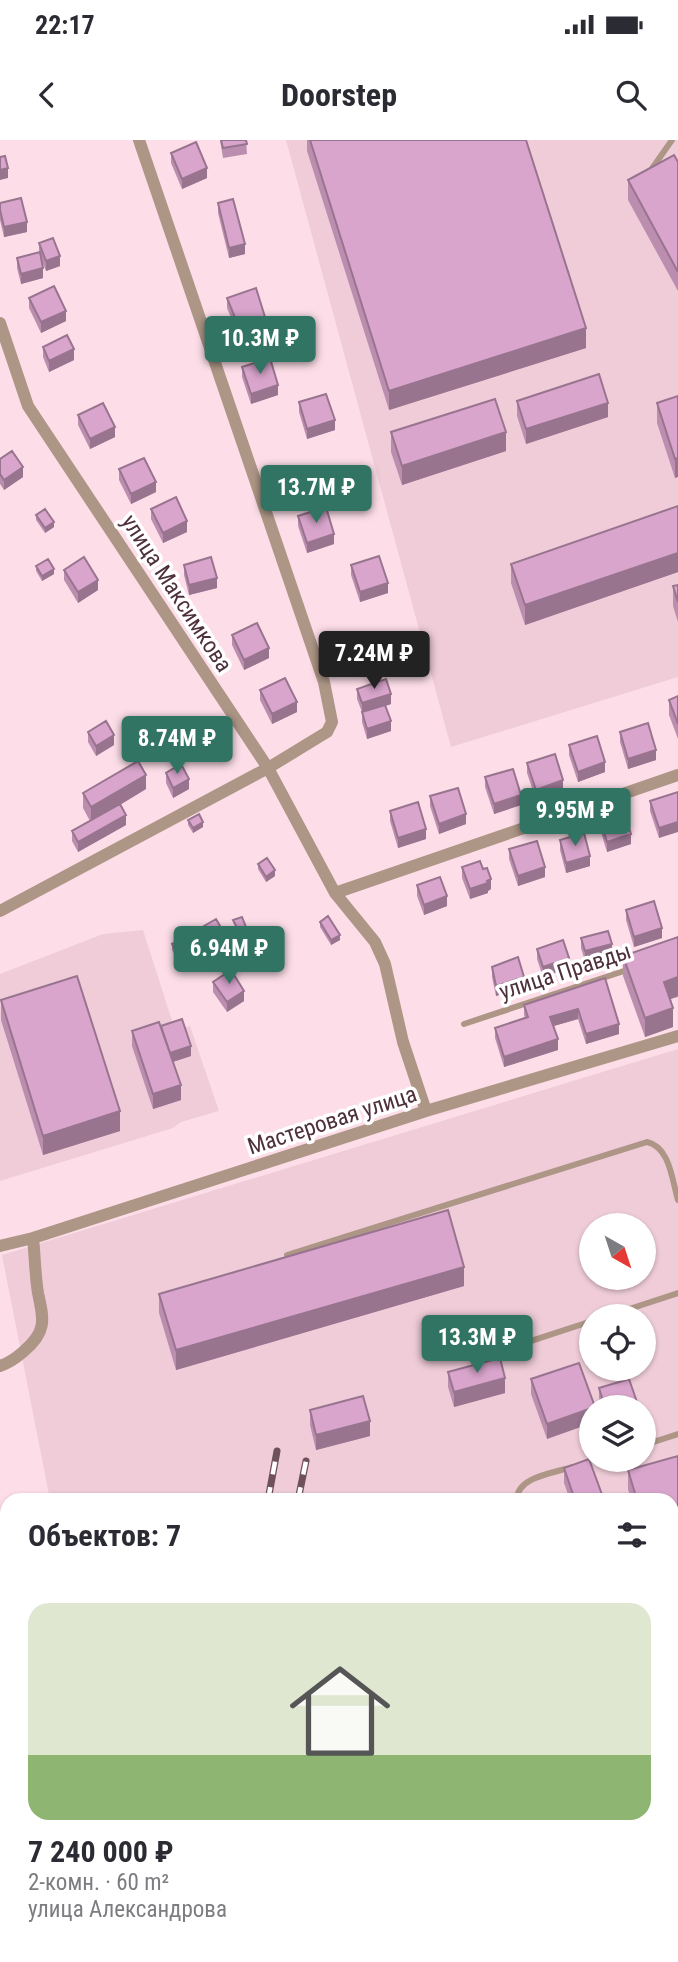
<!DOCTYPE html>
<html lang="ru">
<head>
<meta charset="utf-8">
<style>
	body { margin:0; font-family:"Roboto Condensed",sans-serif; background:#f2f2f3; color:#2b2b33; height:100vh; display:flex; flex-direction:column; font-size:26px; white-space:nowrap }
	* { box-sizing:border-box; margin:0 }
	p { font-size:23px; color:#7c7c81 }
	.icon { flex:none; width:38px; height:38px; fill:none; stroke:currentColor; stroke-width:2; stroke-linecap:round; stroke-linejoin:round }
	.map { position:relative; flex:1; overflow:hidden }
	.drawer { position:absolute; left:0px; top:1353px; width:679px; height:471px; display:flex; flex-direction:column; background:#fff; border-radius:21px 21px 0 0; box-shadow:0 2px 5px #0004 }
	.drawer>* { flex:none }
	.needle { width:46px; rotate:141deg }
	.tools { position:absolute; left:579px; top:1073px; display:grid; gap:14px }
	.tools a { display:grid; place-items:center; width:77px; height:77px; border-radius:50%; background:#fff; box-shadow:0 2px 5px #0004; font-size:35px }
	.price { position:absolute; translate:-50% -60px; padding:0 16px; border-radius:7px; background:#327464; color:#fff; font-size:23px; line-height:46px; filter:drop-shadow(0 2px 4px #0008) }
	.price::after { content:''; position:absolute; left:50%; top:42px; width:21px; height:16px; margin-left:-10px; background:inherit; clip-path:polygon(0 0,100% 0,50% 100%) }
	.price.current { background:#222; color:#fff }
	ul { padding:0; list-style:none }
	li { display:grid; align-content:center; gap:14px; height:371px; padding:0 28px }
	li+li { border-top:2px solid #e1e1e2 }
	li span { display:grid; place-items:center; height:217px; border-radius:21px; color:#555 }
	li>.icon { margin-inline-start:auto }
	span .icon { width:126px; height:126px; fill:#fffc; stroke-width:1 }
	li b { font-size:30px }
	h2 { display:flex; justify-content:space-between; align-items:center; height:84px; padding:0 28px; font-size:30px }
	.status { display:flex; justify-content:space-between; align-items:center; height:49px; padding:0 35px; background:#fff; direction:ltr }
	.status svg { height:19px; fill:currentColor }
	header { display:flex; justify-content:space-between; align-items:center; height:91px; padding:0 28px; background:#fff; font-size:32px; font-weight:700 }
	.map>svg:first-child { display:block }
</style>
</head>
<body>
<div class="status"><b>22:17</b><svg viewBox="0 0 49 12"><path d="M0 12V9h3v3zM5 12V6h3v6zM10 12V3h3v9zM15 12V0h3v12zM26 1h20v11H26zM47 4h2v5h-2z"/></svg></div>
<header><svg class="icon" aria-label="back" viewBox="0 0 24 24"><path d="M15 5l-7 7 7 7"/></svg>Doorstep<svg class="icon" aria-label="search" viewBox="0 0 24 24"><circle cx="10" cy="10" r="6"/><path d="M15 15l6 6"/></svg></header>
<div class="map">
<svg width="678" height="1822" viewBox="0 0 678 1822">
	<rect width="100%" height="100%" fill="#fddee8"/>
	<path fill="#efccd8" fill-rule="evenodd" d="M286,0H678V537L451,607Z
		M143,790L175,890L190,886L219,971L181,982L173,988L0,1041V834L103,794Z
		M678,909V1822H142L141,1817L672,1816V1360H50L2,1115ZM592,1085H644V1138H592ZM592,1176H644V1228H592ZM592,1267H644V1320H592Z"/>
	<path fill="#b8c090" d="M0,1509L7,1533V1816L91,1817L92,1822H0Z"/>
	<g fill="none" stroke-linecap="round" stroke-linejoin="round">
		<path stroke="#ad9686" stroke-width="6" d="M651,30L672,0
			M464,884L630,829
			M287,1115L647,1002C670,1007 672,1040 678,1060
			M608,1176L678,1153
			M485,1216L592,1181
			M644,1305L678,1294
			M517,1360C516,1337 554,1333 572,1327
			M410,1816L412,1822"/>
		<path stroke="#ad9686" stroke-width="12" d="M0,183L28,266L268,628L335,753L375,802L385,824L403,902L426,971
			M335,753L678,635
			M0,771L268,628L327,592L332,582L324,542L139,0
			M0,1106L33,1098L426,971L678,896
			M0,1226C9,1223 16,1218 23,1212C47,1192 44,1180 38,1153C35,1135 35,1116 33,1098
			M0,1578L7,1595"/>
		<g stroke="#6f515c" stroke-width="7">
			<path id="rail" d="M268,1360L277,1311
				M298,1360L306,1321
				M355,1816L357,1822"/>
		</g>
		<use href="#rail" stroke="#fff" stroke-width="4.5" stroke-dasharray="13" stroke-linecap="butt"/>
	</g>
	<path fill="#bb8eaf" d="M220,0H246L247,14L223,18Z
		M307,0H526L586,208L389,270L307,11Z
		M171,13L207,38L182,49L171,23Z
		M678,22V151L628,60V40Z
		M0,63L27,92L4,97L0,80Z
		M218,63L245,114L229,118L218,73Z
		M39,103L60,126L46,131L41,119L43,138L21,144L17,128V118L39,112Z
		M29,158L66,181L41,193L29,168Z
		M227,158L265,187L238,195L227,168Z
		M43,207L74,220L49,232L43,217Z
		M242,227L278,255L251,264L242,237Z
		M678,256L675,338L657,283V263Z
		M517,261L608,277L526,304L517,276Z
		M299,262L335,290L307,299L299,272Z
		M78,275L115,297L90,309L78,285Z
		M391,292L506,311L402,345L391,312Z
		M0,319L23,337L4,350L0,344Z
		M119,329L156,352L131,364L119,340Z
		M678,366V432L525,485L511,443V424Z
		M151,369L187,392L163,403L151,379Z
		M36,375L54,387L45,393L36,380Z
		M298,376L334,404L307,413L298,386Z
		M184,425L217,448L189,455L184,435Z
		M351,425L388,453L360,462L351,435Z
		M36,426L54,434L42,441L36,431Z
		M64,430L98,450L78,463L64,440Z
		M678,445V482L673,466V446Z
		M232,495L269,518L244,530L232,505Z
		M357,549L391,564L385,566L391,591L367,599L362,582V572L357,559Z
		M260,550L297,572L272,584L260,560Z
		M678,556V599L669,575V560Z
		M88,592L114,605L96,616L88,602Z
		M620,592L656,620L628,629L620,602Z
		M569,605L605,632L578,642L569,615Z
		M527,623L563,651L536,660L527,633Z
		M166,633L189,649L173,658L166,643Z
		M485,637L521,665L494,674L485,647Z
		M146,649L120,665L126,685L78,712L72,701V691L90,681L83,668V653Z
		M678,652L659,698L650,671V661Z
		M430,656L466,684L439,694L430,666Z
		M390,671L426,699L398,708L390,681Z
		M600,679L631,704L607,712L600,689Z
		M188,680L203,687L193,693L188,685Z
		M560,700L590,726L566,733L560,710Z
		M509,709L545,737L518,746L509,719Z
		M258,724L275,736L266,742L258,729Z
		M462,727L491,749L488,751V753L470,759L462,738Z
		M417,745L447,766L424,775L417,756Z
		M626,770L662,798L634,807L626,780Z
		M320,782L340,800L331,805L320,787Z
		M192,793L227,808L203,822L192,804Z
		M678,797V857L670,859L673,887L645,897L623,836V816Z
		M581,798L612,815L585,821L581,808Z
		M172,804L190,821L181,826L172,810Z
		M537,809L569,828L543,837L537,819Z
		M492,827L524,847L496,856L492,837Z
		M605,838L619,894L586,904L578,879L554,886L558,910L504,927L495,898V888L525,878L524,875V865Z
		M213,842L244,861L227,872L213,852Z
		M1,860L120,991L43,1015L1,880Z
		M161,886L191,916L173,922L181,960L153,969L132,906V891Z
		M464,1146L176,1230L159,1173V1154Z
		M448,1232L505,1253L454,1267L448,1247Z
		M531,1239L595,1267L547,1299L531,1254Z
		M599,1248L637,1267H602L599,1258Z
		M310,1270L370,1296L316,1310L310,1285Z
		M678,1316V1392L672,1394V1360H631L628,1349V1330Z
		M564,1328L604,1360H570L564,1343Z
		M455,1816H666L668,1822H457Z"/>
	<path fill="#98748f" d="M8,28V38L0,40V30Z
		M207,28V38L182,49V39Z
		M27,82V92L4,97V87Z
		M245,104V114L229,118V108Z
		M60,116V126L46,131V121Z
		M43,128V138L21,144V134Z
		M66,171V181L41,193V182Z
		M265,177V187L238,195V185Z
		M586,188V208L389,270V251Z
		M74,209V220L49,232V221Z
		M278,245V255L251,264V254Z
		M608,263V277L526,304V289Z
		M335,280V290L307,299V289Z
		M115,287V297L90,309V299Z
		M506,292V311L402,345V326Z
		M678,318V337L675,338V319Z
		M23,327V337L4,350V340Z
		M156,342V352L131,364V354Z
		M187,381V392L163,403V393Z
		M54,382V387L45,393V388Z
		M334,394V404L307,413V403Z
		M678,413V432L525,485V465Z
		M54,429V434L42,441V436Z
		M217,438V448L189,455V445Z
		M98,440V450L78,463V452Z
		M388,443V453L360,462V452Z
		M269,508V518L244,530V520Z
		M391,554V564L362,574V563Z
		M297,562V572L272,584V574Z
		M391,581V591L367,599V589Z
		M114,595V605L96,616V606Z
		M656,610V620L628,629V619Z
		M605,622V632L578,642V632Z
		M146,635V649L91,682V667Z
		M189,639V649L173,658V648Z
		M563,640V651L536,660V650Z
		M521,655V665L494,674V664Z
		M466,674V684L439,694V684Z
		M126,675V685L78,712V702Z
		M203,682V687L193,693V688Z
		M678,682V692L659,698V688Z
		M426,689V699L398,708V698Z
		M631,694V704L607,712V702Z
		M590,716V726L566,733V723Z
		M545,727V737L518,746V736Z
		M275,730V736L266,742V737Z
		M491,739V749L488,751V753L470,759V749Z
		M447,756V766L424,775V765Z
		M246,787V792L238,795V790Z
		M662,788V798L634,807V797Z
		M340,795V800L331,805V800Z
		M227,798V808L203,822V812Z
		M612,804V815L585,821V811Z
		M190,816V821L181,826V821Z
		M569,818V828L543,837V827Z
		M524,837V847L496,856V846Z
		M678,837V856L664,862V842Z
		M244,851V861L227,872V862Z
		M673,868V887L645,897V878Z
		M578,869V879L550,887V877Z
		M619,884V894L586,904V894Z
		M558,899V910L504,927V917Z
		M191,906V916L169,923V913Z
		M181,945V960L153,969V954Z
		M120,971V991L43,1015V996Z
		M464,1127V1146L176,1230V1210Z
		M505,1238V1253L454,1267V1252Z
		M637,1262V1267H622Z
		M592,1268V1283L547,1299V1284Z
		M370,1281V1296L316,1310V1295Z
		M678,1373V1392L672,1394V1374Z
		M678,1423V1438L672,1440V1425Z
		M678,1539V1558L672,1560V1541Z"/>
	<path fill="#d9a5cc" stroke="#98748f" stroke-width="2" d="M221,0H246L247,4L223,8Z
		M310,0H526L586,188L389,251Z
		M196,2L207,28L182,39L171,13Z
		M674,15L678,22V132L628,40Z
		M5,16L8,28L0,30V17Z
		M21,58L27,82L4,87L0,70V63Z
		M233,59L245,104L229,108L218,63Z
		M53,98L60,116L46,121L39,103Z
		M40,112L43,128L21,134L17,118Z
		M54,146L66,171L41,182L29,158Z
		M256,148L265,177L238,185L227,158Z
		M67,195L74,209L49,221L43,207Z
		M270,218L278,245L251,254L242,227Z
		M599,234L608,263L526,289L517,261Z
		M326,254L335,280L307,289L299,262Z
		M678,256V318L675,319L657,263Z
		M495,259L506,292L402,326L391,292Z
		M103,263L115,287L90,299L78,275Z
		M12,311L23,327L4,340L0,334V319Z
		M144,318L156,342L131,354L119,329Z
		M176,357L187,381L163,393L151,369Z
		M678,366V413L525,465L511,424Z
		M326,367L334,394L307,403L298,376Z
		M45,369L54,382L45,388L36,375Z
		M379,416L388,443L360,452L351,425Z
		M84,417L98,440L78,452L64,430Z
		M211,417L217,438L189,445L184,425Z
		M48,419L54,429L42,436L36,426Z
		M678,445V462L673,446Z
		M257,483L269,508L244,520L232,495Z
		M285,538L297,562L272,574L260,550Z
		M386,539L391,554L362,563L357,549Z
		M678,556V584L669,560Z
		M385,565L391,581L367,589L362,572Z
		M106,581L114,595L96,606L88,592Z
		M648,583L656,610L628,619L620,592Z
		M597,596L605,622L578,632L569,605Z
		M555,614L563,640L536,650L527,623Z
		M138,621L146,635L91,667L83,653Z
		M181,624L189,639L173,648L166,633Z
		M513,629L521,655L494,664L485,637Z
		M458,648L466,674L439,684L430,656Z
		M678,652V682L659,688L650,661Z
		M418,662L426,689L398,698L390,671Z
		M120,664L126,675L78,702L72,691Z
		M624,671L631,694L607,702L600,679Z
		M199,674L203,682L193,688L188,680Z
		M584,693L590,716L566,723L560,700Z
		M537,701L545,727L518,736L509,709Z
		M267,718L275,730L266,737L258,724Z
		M480,721L483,729L487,728L491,739L487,741L488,743L470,749L462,727Z
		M440,737L447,756L424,765L417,745Z
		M654,761L662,788L634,797L626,770Z
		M328,776L340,795L331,800L320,782Z
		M242,777L246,787L238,790L233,780Z
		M216,779L227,798L203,812L192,793Z
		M608,791L612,804L585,811L581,798Z
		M678,797V837L664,842L673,868L645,878L623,816Z
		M181,799L190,816L181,821L172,804Z
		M563,800L569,818L543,827L537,809Z
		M518,817L524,837L496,846L492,827Z
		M231,830L244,851L227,862L213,842Z
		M77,836L120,971L43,996L1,860Z
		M605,838L619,884L586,894L578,869L550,877L558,899L504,917L495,888L528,877L524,865Z
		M182,879L191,906L170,913L161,886Z
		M159,882L181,945L153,954L132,891Z
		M448,1070L464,1127L176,1210L159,1154Z
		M500,1218L505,1238L454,1252L448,1232Z
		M579,1223L595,1267H592V1268L547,1284L531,1239Z
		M629,1239L637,1262L622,1267H605L599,1248Z
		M363,1256L370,1281L316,1295L310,1270Z
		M678,1316V1373L672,1374V1360H637L628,1330Z
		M589,1319L604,1360H575L564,1328Z
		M678,1396V1423L672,1425V1398Z
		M678,1496V1539L672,1541V1498Z
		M461,1816H666L668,1822H463Z"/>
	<g text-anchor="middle" stroke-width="7" stroke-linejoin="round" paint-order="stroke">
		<g font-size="23" fill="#4e303c" stroke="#fff">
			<text transform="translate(177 453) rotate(57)" y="8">улица Максимкова</text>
			<text transform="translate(565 831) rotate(-18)" y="8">улица Правды</text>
			<text transform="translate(332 980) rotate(-18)" y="8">Мастеровая улица</text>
		</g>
	</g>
</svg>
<div class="tools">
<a><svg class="needle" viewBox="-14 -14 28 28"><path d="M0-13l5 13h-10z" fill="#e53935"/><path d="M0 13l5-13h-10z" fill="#7c7c81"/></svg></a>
<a><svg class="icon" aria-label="locate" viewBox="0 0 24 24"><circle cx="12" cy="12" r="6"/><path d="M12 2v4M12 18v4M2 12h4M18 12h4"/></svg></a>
<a><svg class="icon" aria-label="layers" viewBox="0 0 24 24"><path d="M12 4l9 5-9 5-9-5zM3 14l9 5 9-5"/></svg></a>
</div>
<b class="price" style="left:260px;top:236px">10.3M ₽</b>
<b class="price" style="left:316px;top:385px">13.7M ₽</b>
<b class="price current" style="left:374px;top:551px">7.24M ₽</b>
<b class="price" style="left:177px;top:636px">8.74M ₽</b>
<b class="price" style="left:575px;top:708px">9.95M ₽</b>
<b class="price" style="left:229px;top:846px">6.94M ₽</b>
<b class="price" style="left:477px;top:1235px">13.3M ₽</b>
<section class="drawer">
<h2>Объектов: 7<svg class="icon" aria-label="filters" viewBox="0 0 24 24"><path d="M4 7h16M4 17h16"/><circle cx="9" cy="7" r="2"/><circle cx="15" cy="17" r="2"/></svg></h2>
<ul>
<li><span style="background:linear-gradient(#dfe7d0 70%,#8fb573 0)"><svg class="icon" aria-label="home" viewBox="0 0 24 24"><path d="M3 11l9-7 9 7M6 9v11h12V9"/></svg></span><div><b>7 240 000 ₽</b><p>2-комн. · 60 m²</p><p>улица Александрова</p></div></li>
</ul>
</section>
</div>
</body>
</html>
